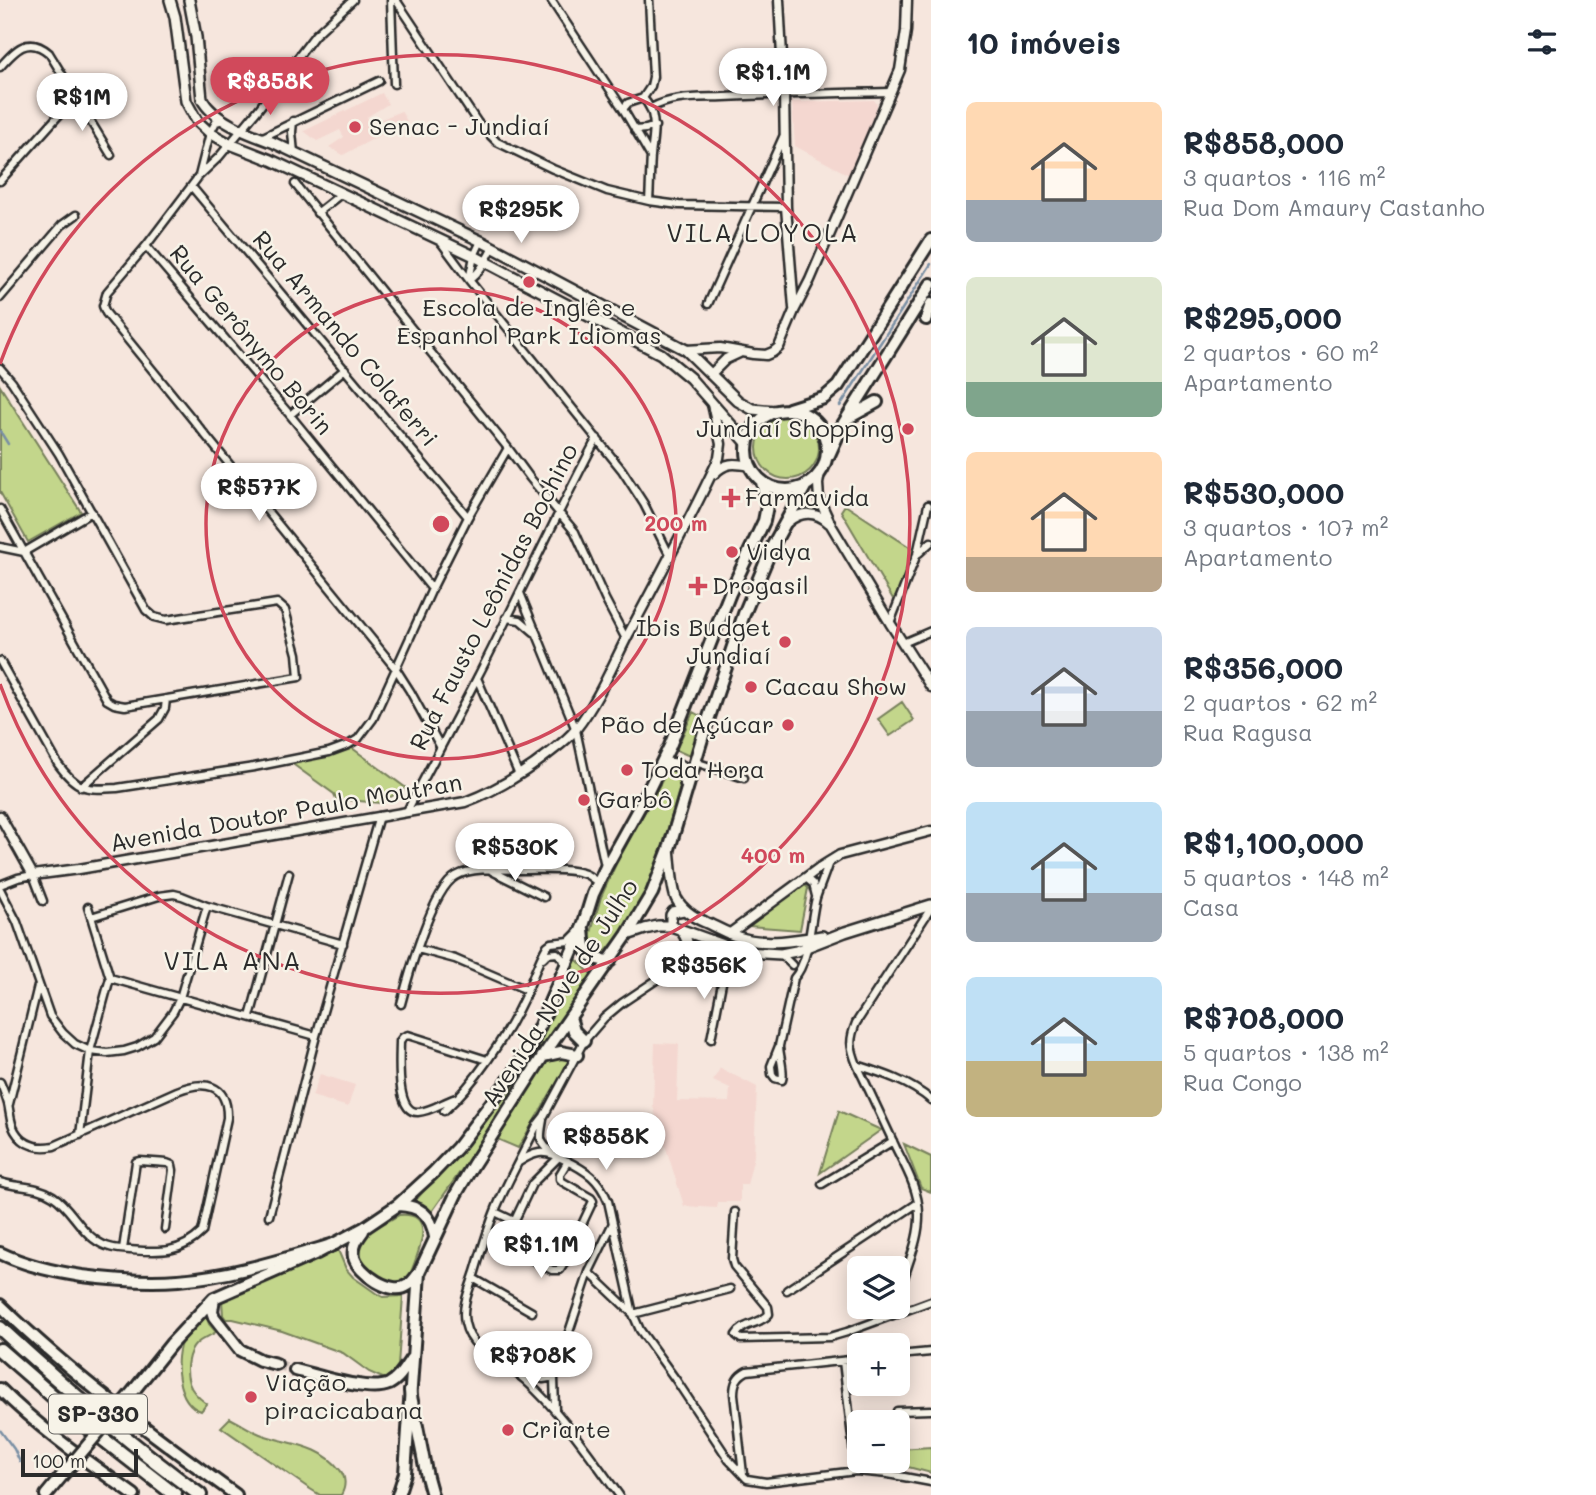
<!DOCTYPE html>
<html lang="pt">
<head>
<meta charset="utf-8">
<style>
	body { margin:0; font-family:Mali,sans-serif; background:#f6f6f7; color:#1f2937; height:100vh; display:flex; flex-direction:column; font-size:26px; white-space:nowrap }
	* { box-sizing:border-box; margin:0 }
	p { font-size:23px; color:#747a83 }
	.icon { flex:none; width:38px; height:38px; fill:none; stroke:currentColor; stroke-width:2; stroke-linecap:round; stroke-linejoin:round }
	.map { position:relative; flex:1; overflow:hidden }
	.panel { display:flex; flex-direction:column; background:#fff; width:665px }
	.panel>* { flex:none }
	.controls { position:absolute; left:847px; top:1256px; display:grid; gap:14px }
	.controls a { display:grid; place-items:center; width:63px; height:63px; border-radius:10px; background:#fff; box-shadow:0 4px 18px #0003; font-size:35px }
	.scale { position:absolute; left:21px; bottom:18px; width:117px; box-sizing:border-box; padding-left:7px; border:4px solid #2b2b2b; border-top:0; font-size:19px; line-height:24px; white-space:nowrap; color:#2b2b2b; -webkit-text-stroke:5px #f7f3e8; paint-order:stroke }
	.price { position:absolute; translate:-50% -60px; padding:0 16px; border-radius:24px; background:#fff; color:#222; font-size:23px; line-height:46px; filter:drop-shadow(0 2px 4px #0008) }
	.price::after { content:''; position:absolute; left:50%; top:42px; width:21px; height:16px; margin-left:-10px; background:inherit; clip-path:polygon(0 0,100% 0,50% 100%) }
	.price.on { background:#d1495b; color:#fff }
	ul { padding:0; list-style:none }
	li { display:flex; align-items:center; gap:21px; height:175px; padding:0 35px }
	li span { display:grid; place-items:center; flex:none; width:196px; height:140px; border-radius:10px; color:#555 }
	li>.icon { margin-inline-start:auto }
	span .icon { width:84px; height:84px; fill:#fffc; stroke-width:1 }
	li b { font-size:30px }
	h2 { display:flex; justify-content:space-between; align-items:center; height:84px; padding:0 35px; font-size:30px }
	main { display:flex; flex:1; min-height:0 }
	.map>svg:first-child { display:block }
</style>
</head>
<body>
<main>
<div class="map">
<svg width="931" height="1495" viewBox="0 0 931 1495">
	<rect width="100%" height="100%" fill="#f6e6dd"/>
	<filter id="ink" filterUnits="userSpaceOnUse"><feTurbulence type="fractalNoise" baseFrequency=".0143" numOctaves="2"/><feDisplacementMap in="SourceGraphic" scale="14" xChannelSelector="R" yChannelSelector="G"/><feConvolveMatrix kernelMatrix="1 2 1 2 8 2 1 2 1" color-interpolation-filters="sRGB"/></filter>
	<g filter="url(#ink)">
		<path fill="#f4d7d0" d="M382,93L388,104L367,117L370,124L401,111L407,121L343,155L329,147L344,137L340,130L317,141L304,131Z
			M874,100L877,104L876,111L849,175L795,146L792,102Z
			M655,1043L679,1044L677,1101L729,1102L730,1089L713,1081L720,1068L757,1087L754,1156L747,1185H740V1202H718L717,1208L684,1206L653,1106Z
			M320,1074L355,1085L348,1107L312,1096Z"/>
		<path fill="#c3d68b" stroke="#77805b" stroke-width="2" d="M0,386L81,512L28,542L0,492Z
			M757 448a31 31 0 1 1 62 0a31 31 0 1 1-62 0Z
			M845,505L914,550L898,594L893,599L841,511Z
			M902,702L914,720L890,736L878,719Z
			M693,712L702,717L692,757L676,750Z
			M348,745L406,788L380,803L348,800L338,803L334,794L287,760Z
			M669,768L684,772L662,850L663,864L627,927L607,950L601,953L594,951L589,940L601,897L616,864Z
			M804,884L808,888L800,930L748,926Z
			M575,958L591,974L527,1077L431,1213L416,1200C462,1145 511,1091 546,1028C558,1006 566,981 575,958Z
			M558,1056L566,1058L569,1062L518,1148L497,1139L545,1061Z
			M839,1111L881,1130L820,1173Z
			M904,1144L931,1157V1192L921,1188Z
			M399,1215C441,1211 415,1259 408,1280C388,1291 344,1261 360,1239C365,1233 391,1220 399,1215Z
			M338,1250L346,1269L353,1277L377,1294L383,1297L403,1296L398,1365L393,1372L385,1379L369,1372L343,1353L282,1331L233,1319H226L223,1315L222,1301Z
			M205,1313L209,1324L216,1332C210,1336 201,1339 196,1344C187,1353 185,1370 189,1383C192,1392 200,1399 207,1404L201,1411C176,1403 173,1358 183,1338C188,1329 198,1320 205,1313Z
			M230,1418C240,1423 250,1430 260,1434C289,1445 319,1443 340,1470C346,1477 346,1487 341,1495H320L307,1487L221,1427Z
			M931,1447V1473L889,1462L898,1461V1449Z"/>
		<g fill="none" stroke-linecap="round" stroke-linejoin="round">
			<path stroke="#798fa4" stroke-width="2.5" d="M840,406L931,264
				M0,431L8,444
				M0,1430L14,1449L20,1462"/>
			<path stroke="#cdc1b9" stroke-width="10" stroke-dasharray="10 5" stroke-linecap="butt" d="M276,1364L295,1370"/>
			<g stroke="#2b2b2b" stroke-width="11">
				<path id="minor" d="M353,0L315,35L257,111L219,157L199,176L146,246L107,292L103,306L106,313L396,669L410,691L440,746
					M391,0L394,84
					M396,0L478,123L497,142L553,169L607,191L649,201L679,205L786,207
					M551,0L623,109L651,157
					M0,67C15,50 28,35 49,53L111,155
					M643,98C659,115 653,135 651,156C650,171 650,186 649,201
					M643,98L651,86L653,77L649,0
					M651,108C672,96 699,98 724,97C780,94 835,93 891,92
					M623,109L628,103L643,98
					M293,121L292,132L294,153
					M635,130L646,129L655,126
					M261,138L379,81
					M199,176L210,133L216,122L223,120
					M0,181L75,97
					M295,184L508,448L530,478L575,532L605,599L626,639
					M192,187L468,517
					M317,213L341,194
					M440,241L469,280L622,470L644,504L670,556
					M146,246L290,415L432,589
					M469,280C480,273 487,259 493,247
					M469,280L474,256L481,241
					M0,298L62,225L76,215
					M708,304L783,137
					M0,368L12,382L59,454L146,610L154,617L166,620L277,603L285,610L297,654L299,677L125,706L114,704L107,700L0,509
					M290,415L345,369
					M0,547L24,552L92,512
					M919,553L931,542
					M520,593L576,730L605,866
					M506,618L520,620L534,632
					M890,623L917,554L928,505
					M903,643L931,631
					M0,661L58,764C77,790 86,790 117,788L254,767L329,752L348,745L358,739L373,719L432,589L468,517L508,448
					M477,678L519,775
					M695,762L744,778
					M81,787L159,719L165,708L166,699
					M407,811C430,767 454,723 477,678C518,599 555,517 597,438
					M492,871L544,897
					M806,878L813,884L816,896
					M0,885L18,878L33,875L43,901
					M0,889L17,922L50,1016L63,1033L75,1044L90,1051L107,1053L124,1051L137,1047L154,1037L173,1012L180,998L207,906
					M88,907L110,978
					M91,917L159,896L174,894L182,896L207,906L343,944
					M418,949L455,959L527,990
					M781,954L792,965
					M543,958L547,954L557,953L563,959L565,965
					M725,968L750,961L759,953
					M110,978L316,1036
					M401,1004C408,977 432,889 456,876C474,866 505,870 525,870C542,870 570,868 585,874C590,876 594,880 599,883
					M250,1017L289,873
					M711,1039L725,968V946
					M779,1046C779,1055 785,1072 782,1080L775,1078L772,1074L771,1066L779,1046L794,978C810,961 810,921 816,898C820,886 825,874 829,862
					M857,1065C882,1073 910,1082 931,1100
					M0,1082C3,1089 6,1096 8,1104C10,1112 10,1123 15,1131C24,1146 39,1149 54,1146L177,1091C204,1080 228,1083 227,1118L202,1232C180,1254 159,1252 130,1250C117,1249 105,1248 94,1239C78,1227 69,1206 53,1196C36,1185 18,1188 0,1182
					M456,1098C443,1102 432,1111 418,1112C395,1113 400,1057 400,1041L403,1037L408,1035L487,1060
					M9,1104L38,986
					M444,1111C475,1083 505,1038 523,1000C532,982 537,963 547,946L551,943L569,941L577,933
					M543,1120C540,1138 538,1141 552,1153
					M80,1135L90,1051L110,978
					M559,1157L532,1184L505,1241L508,1247L552,1270H560L562,1267L593,1201L591,1198L563,1182L560,1179V1174L568,1161
					M519,1162C525,1158 532,1154 539,1153C549,1152 557,1156 565,1160C587,1171 599,1179 608,1201L633,1314L640,1330L676,1380L729,1460L747,1479L766,1482L856,1471L888,1474L931,1482
					M822,1184L893,1141
					M495,1212L514,1221
					M735,1212L732,1259L734,1266L768,1307L769,1314C760,1325 744,1322 736,1335L741,1339L830,1337L847,1332L931,1301
					M269,1216L316,1036L379,816
					M123,1249L136,1162L140,1161L167,1163L172,1165L173,1170L165,1229
					M589,1272L632,1313
					M473,1278L532,1312
					M787,1290L918,1203
					M633,1314L730,1289
					M898,1314C897,1279 920,1249 919,1214C919,1191 906,1168 896,1148C883,1120 870,1092 857,1065C850,1047 849,1040 856,1023L931,908
					M898,1355L931,1352
					M843,1361L856,1471
					M519,1373L543,1379L554,1377
					M555,1411L554,1377L589,1272L612,1225
					M897,1411L931,1410
					M743,1474L734,1394C734,1383 737,1376 747,1371L859,1359
					M619,1495C590,1456 562,1413 525,1380C505,1362 471,1353 465,1323C461,1306 470,1288 475,1272C481,1252 487,1231 495,1211C507,1182 523,1154 537,1125L544,1116L584,1041L604,1018L622,1003L713,942"/>
			</g>
			<g stroke="#2b2b2b" stroke-width="13">
				<path id="tertiary" d="M779,0L784,94L786,207L794,308
					M686,350L720,348L753,354L766,355L773,352L779,347L794,311L810,280L900,70L906,31L907,0
					M712,373L726,359L739,353
					M820,472L818,484L819,499L831,525L890,623L931,687
					M714,474C725,462 734,463 750,466
					M788,522C801,511 816,511 829,523
					M0,816L33,875L79,869L465,802C497,790 526,772 552,751C561,744 570,737 576,729C598,701 612,666 628,635C659,577 691,518 719,458L721,444L712,404
					M729,934L819,868L840,855L931,831"/>
			</g>
			<g stroke="#2b2b2b" stroke-width="14">
				<path id="secondary" d="M170,0L175,17L186,101L197,121L210,133L230,144L271,160L474,256L661,354L690,378L747,443
					M189,0L196,37L202,99C213,121 250,134 272,142L481,241L686,350L738,401L752,409L775,411
					M669,849C671,863 671,885 676,898C682,910 693,917 705,922C718,928 731,936 745,939C770,945 797,940 822,936
					M671,926V915L673,912L684,910
					M680,929C688,938 689,947 687,959
					M627,935L645,929L658,926H671L743,952L781,954L796,951L845,932L931,905"/>
			</g>
			<g stroke="#2b2b2b" stroke-width="16">
				<path id="primary" d="M926,319L931,304
					M789,409L824,398L838,386L931,240
					M747 450a40 40 0 1 1 80 0a40 40 0 1 1-80 0Z
					M848,418L877,402
					M829,455L842,426L931,284
					M660,769L666,764C673,763 678,764 684,769L686,784
					M583,929C585,952 584,959 610,961
					M570,1017L574,1031L584,1041
					M543,1056L561,1052L577,1055
					M398,1205C420,1206 431,1214 435,1237
					M363,1231C357,1239 352,1246 354,1257C358,1273 392,1297 408,1285C412,1283 416,1277 419,1273
					M214,1298L212,1311L214,1317L240,1350L260,1360L276,1364
					M295,1370C317,1375 369,1393 389,1384C399,1379 405,1368 411,1359
					M135,1389L171,1344L214,1298L317,1253L364,1228L398,1205L433,1173L457,1148L513,1074L531,1046L583,926L593,894L606,867L646,795L670,746L730,593L764,521L767,506L762,482
					M46,1495L65,1472
					M398,1495L405,1473L419,1273L456,1194L473,1165L543,1056L627,935L652,893L669,849L704,732L744,614L772,547L806,485"/>
			</g>
			<g stroke="#2b2b2b" stroke-width="16">
				<path id="trunk" d="M0,1253C25,1265 55,1272 82,1276C114,1280 146,1283 178,1280C232,1276 284,1259 335,1244
					M0,1305C72,1375 154,1436 236,1495
					M0,1389C40,1429 88,1462 134,1495
					M410,1391L427,1477L432,1495"/>
			</g>
			<g stroke="#2b2b2b" stroke-width="18">
				<path id="motorway" d="M0,1328C64,1387 130,1444 200,1495
					M0,1350L94,1432L175,1495"/>
			</g>
			<use href="#minor" stroke="#f7f3e8" stroke-width="6"/>
			<use href="#tertiary" stroke="#f7f3e8" stroke-width="8"/>
			<use href="#secondary" stroke="#f7f3e8" stroke-width="9"/>
			<use href="#primary" stroke="#f7f3e8" stroke-width="10"/>
			<use href="#trunk" stroke="#f7f3e8" stroke-width="10"/>
			<use href="#motorway" stroke="#f7f3e8" stroke-width="12"/>
			<g stroke="#2b2b2b" stroke-width="16" stroke-linecap="butt">
				<path id="primary-bridge" d="M65,1472L135,1389"/>
			</g>
			<use href="#primary-bridge" stroke="#f7f3e8" stroke-width="10"/>
		</g>
	</g>
	<g fill="none" stroke="#d1495b" stroke-width="3.5">
		<circle cx="441" cy="524" r="235"/>
		<path d="M0 364A469 469 0 1 1 0 684"/>
	</g>
	<g fill="#d1495b" stroke="#f7f3e8" stroke-width="2.5">
		<circle cx="355" cy="127" r="7"/>
		<circle cx="529" cy="282" r="7"/>
		<circle cx="908" cy="429" r="7"/>
		<path d="M727.5 487.5h7v7h7v7h-7v7h-7v-7h-7v-7h7z"/>
		<circle cx="732" cy="552" r="7"/>
		<path d="M694.5 575.5h7v7h7v7h-7v7h-7v-7h-7v-7h7z"/>
		<circle cx="785" cy="642" r="7"/>
		<circle cx="751" cy="687" r="7"/>
		<circle cx="788" cy="725" r="7"/>
		<circle cx="627" cy="770" r="7"/>
		<circle cx="584" cy="800" r="7"/>
		<circle cx="251" cy="1397" r="7"/>
		<circle cx="508" cy="1430" r="7"/>
	</g>
	<g text-anchor="middle" stroke-width="5" stroke-linejoin="round" paint-order="stroke">
		<rect fill="#f7f3e8" stroke="#686764" stroke-width="2" x="49" y="1394.5" width="98" height="39" rx="5"/>
		<g font-size="23" font-weight="bold" fill="#2b2b2b">
			<text x="98" y="1422">SP-330</text>
		</g>
		<g font-size="24" fill="#2b2b2b" stroke="#f7f3e8" text-anchor="start">
			<text x="369" y="135">Senac - Jundiaí</text>
			<text x="529" y="316" text-anchor="middle">Escola de Inglês e<tspan x="529" dy="28">Espanhol Park Idiomas</tspan></text>
			<text x="894" y="437" text-anchor="end">Jundiaí Shopping</text>
			<text x="745" y="506">Farmavida</text>
			<text x="746" y="560">Vidya</text>
			<text x="712" y="594">Drogasil</text>
			<text x="771" y="636" text-anchor="end">Ibis Budget<tspan x="771" dy="28">Jundiaí</tspan></text>
			<text x="765" y="695">Cacau Show</text>
			<text x="774" y="733" text-anchor="end">Pão de Açúcar</text>
			<text x="641" y="778">Toda Hora</text>
			<text x="598" y="808">Garbô</text>
			<text x="265" y="1391">Viação<tspan x="265" dy="28">piracicabana</tspan></text>
			<text x="522" y="1438">Criarte</text>
		</g>
		<g font-size="24" fill="#2b2b2b" stroke="#f7f3e8">
			<text transform="translate(345 339) rotate(50)" y="8">Rua Armando Colaferri</text>
			<text transform="translate(251 340) rotate(50)" y="8">Rua Gerônymo Borin</text>
			<text transform="translate(494 597) rotate(-63)" y="8">Rua Fausto Leônidas Bochino</text>
			<text transform="translate(286 813) rotate(-10)" y="8">Avenida Doutor Paulo Moutran</text>
			<text transform="translate(560 993) rotate(-57)" y="8">Avenida Nove de Julho</text>
		</g>
		<g font-size="26" letter-spacing="2" fill="#2b2b2b" stroke="#f7f3e8">
			<text x="763" y="242">VILA LOYOLA</text>
			<text x="233" y="970">VILA ANA</text>
		</g>
	</g>
	<circle cx="441" cy="524" r="10" fill="#d1495b" stroke="#f7f3e8" stroke-width="3.5"/>
	<g font-size="21" text-anchor="middle" font-weight="bold" fill="#d1495b" stroke="#f7f3e8" stroke-width="5" stroke-linejoin="round" paint-order="stroke">
		<text x="676" y="531">200 m</text>
		<text x="773" y="863">400 m</text>
	</g>
</svg>
<div class="controls">
<a><svg class="icon" aria-label="layers" viewBox="0 0 24 24"><path d="M12 4l9 5-9 5-9-5zM3 14l9 5 9-5"/></svg></a>
<a>+</a>
<a>−</a>
</div>
<div class="scale">100 m</div>
<b class="price" style="left:773px;top:108px">R$1.1M</b>
<b class="price on" style="left:270px;top:117px">R$858K</b>
<b class="price" style="left:82px;top:133px">R$1M</b>
<b class="price" style="left:521px;top:245px">R$295K</b>
<b class="price" style="left:259px;top:523px">R$577K</b>
<b class="price" style="left:515px;top:883px">R$530K</b>
<b class="price" style="left:704px;top:1001px">R$356K</b>
<b class="price" style="left:606px;top:1172px">R$858K</b>
<b class="price" style="left:541px;top:1280px">R$1.1M</b>
<b class="price" style="left:533px;top:1391px">R$708K</b>
</div>
<section class="panel">
<h2>10 imóveis<svg class="icon" aria-label="filters" viewBox="0 0 24 24"><path d="M4 7h16M4 17h16"/><circle cx="9" cy="7" r="2"/><circle cx="15" cy="17" r="2"/></svg></h2>
<ul>
<li><span style="background:linear-gradient(#ffd9b3 70%,#9aa5b1 0)"><svg class="icon" aria-label="home" viewBox="0 0 24 24"><path d="M3 11l9-7 9 7M6 9v11h12V9"/></svg></span><div><b>R$858,000</b><p>3 quartos · 116 m²</p><p>Rua Dom Amaury Castanho</p></div></li>
<li><span style="background:linear-gradient(#dfe7d0 75%,#7fa58c 0)"><svg class="icon" aria-label="home" viewBox="0 0 24 24"><path d="M3 11l9-7 9 7M6 9v11h12V9"/></svg></span><div><b>R$295,000</b><p>2 quartos · 60 m²</p><p>Apartamento</p></div></li>
<li><span style="background:linear-gradient(#ffd9b3 75%,#b9a48a 0)"><svg class="icon" aria-label="home" viewBox="0 0 24 24"><path d="M3 11l9-7 9 7M6 9v11h12V9"/></svg></span><div><b>R$530,000</b><p>3 quartos · 107 m²</p><p>Apartamento</p></div></li>
<li><span style="background:linear-gradient(#c9d6e8 60%,#9aa5b1 0)"><svg class="icon" aria-label="home" viewBox="0 0 24 24"><path d="M3 11l9-7 9 7M6 9v11h12V9"/></svg></span><div><b>R$356,000</b><p>2 quartos · 62 m²</p><p>Rua Ragusa</p></div></li>
<li><span style="background:linear-gradient(#bfe0f5 65%,#9aa5b1 0)"><svg class="icon" aria-label="home" viewBox="0 0 24 24"><path d="M3 11l9-7 9 7M6 9v11h12V9"/></svg></span><div><b>R$1,100,000</b><p>5 quartos · 148 m²</p><p>Casa</p></div></li>
<li><span style="background:linear-gradient(#bfe0f5 60%,#c2b280 0)"><svg class="icon" aria-label="home" viewBox="0 0 24 24"><path d="M3 11l9-7 9 7M6 9v11h12V9"/></svg></span><div><b>R$708,000</b><p>5 quartos · 138 m²</p><p>Rua Congo</p></div></li>
</ul>
</section>
</main>
</body>
</html>
